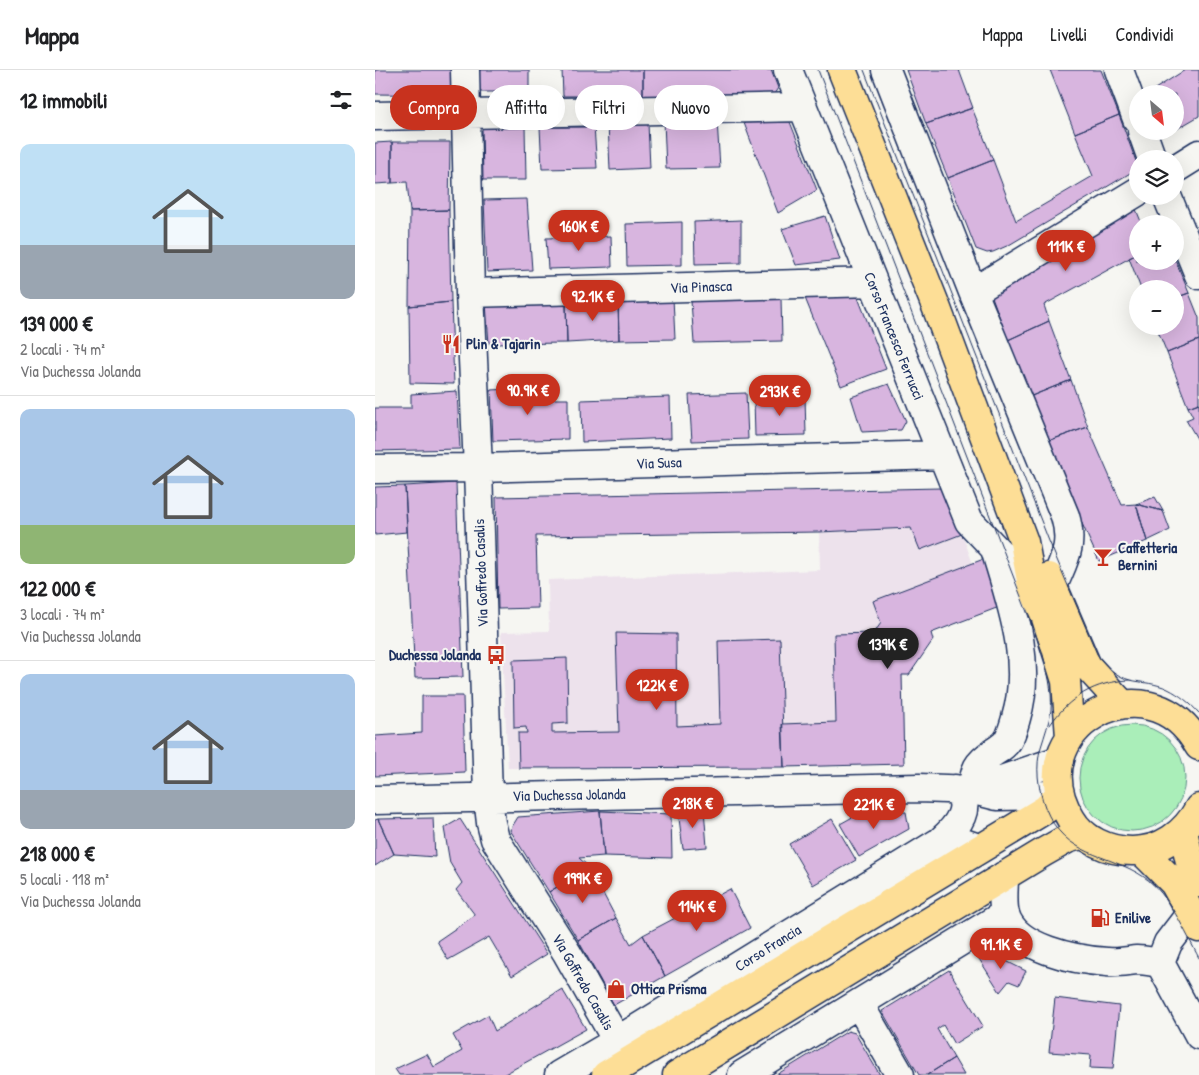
<!DOCTYPE html>
<html lang="it">
<head>
<meta charset="utf-8">
<style>
	body { margin:0; font-family:"Patrick Hand",sans-serif; background:#f2f2f2; color:#202124; height:100vh; display:flex; flex-direction:column; font-size:19px; white-space:nowrap }
	* { box-sizing:border-box; margin:0 }
	p { font-size:16px; color:#757577 }
	.icon { flex:none; width:28px; height:28px; fill:none; stroke:currentColor; stroke-width:2; stroke-linecap:round; stroke-linejoin:round }
	.map { position:relative; flex:1; overflow:hidden }
	.sheet { display:flex; flex-direction:column; background:#fff; width:375px }
	.sheet>* { flex:none }
	.top-card { position:absolute; left:15px; top:15px; width:475px; height:45px; display:flex; gap:10px }
	.needle { width:32px; rotate:152deg }
	.controls { position:absolute; left:754px; top:15px; display:grid; gap:10px }
	.controls a { display:grid; place-items:center; width:55px; height:55px; border-radius:50%; background:#fff; box-shadow:0 5px 20px #0002; font-size:25px }
	.price { position:absolute; translate:-50% -42px; padding:0 11px; border-radius:18px; background:#c8321e; color:#fff; font-size:16px; line-height:32px; filter:drop-shadow(0 1px 2px #0008) }
	.price::after { content:''; position:absolute; left:50%; top:30px; width:15px; height:11px; margin-left:-8px; background:inherit; clip-path:polygon(0 0,100% 0,50% 100%) }
	.price.active { background:#222; color:#fff }
	ul { padding:0; list-style:none }
	li { display:grid; align-content:center; gap:10px; height:265px; padding:0 20px }
	li+li { border-top:1px solid #e0e0e0 }
	li span { display:grid; place-items:center; height:155px; border-radius:10px; color:#555 }
	li>.icon { margin-inline-start:auto }
	span .icon { width:90px; height:90px; fill:#fffc; stroke-width:1 }
	li b { font-size:21px }
	h2 { display:flex; justify-content:space-between; align-items:center; height:60px; padding:0 20px; font-size:21px }
	.pill { padding:0 18px; border-radius:22px; background:#fff; box-shadow:0 5px 20px #0002; font-size:18px; line-height:45px }
	.pill.active { background:#c8321e; color:#fff }
	header { display:flex; align-items:center; gap:30px; box-sizing:border-box; height:70px; padding:0 25px; background:#fff; border-bottom:1px solid #e0e0e0 }
	header strong { font-size:24px }
	nav { display:flex; gap:28px; margin-inline-start:auto; font-size:18px }
	main { display:flex; flex:1; min-height:0 }
	.map>svg:first-child { display:block }
</style>
</head>
<body>
<header>
<strong>Mappa</strong>
<nav><a>Mappa</a><a>Livelli</a><a>Condividi</a></nav>
</header>
<main>
<section class="sheet">
<h2>12 immobili<svg class="icon" aria-label="filters" viewBox="0 0 24 24"><path d="M4 7h16M4 17h16"/><circle cx="9" cy="7" r="2"/><circle cx="15" cy="17" r="2"/></svg></h2>
<ul>
<li><span style="background:linear-gradient(#bfe0f5 65%,#9aa5b1 0)"><svg class="icon" aria-label="home" viewBox="0 0 24 24"><path d="M3 11l9-7 9 7M6 9v11h12V9"/></svg></span><div><b>139 000 €</b><p>2 locali · 74 m²</p><p>Via Duchessa Jolanda</p></div></li>
<li><span style="background:linear-gradient(#a9c7e8 75%,#8fb573 0)"><svg class="icon" aria-label="home" viewBox="0 0 24 24"><path d="M3 11l9-7 9 7M6 9v11h12V9"/></svg></span><div><b>122 000 €</b><p>3 locali · 74 m²</p><p>Via Duchessa Jolanda</p></div></li>
<li><span style="background:linear-gradient(#a9c7e8 75%,#9aa5b1 0)"><svg class="icon" aria-label="home" viewBox="0 0 24 24"><path d="M3 11l9-7 9 7M6 9v11h12V9"/></svg></span><div><b>218 000 €</b><p>5 locali · 118 m²</p><p>Via Duchessa Jolanda</p></div></li>
</ul>
</section>
<div class="map">
<svg width="824" height="1005" viewBox="0 0 824 1005">
	<rect width="100%" height="100%" fill="#f6f6f2"/>
	<filter id="ink" filterUnits="userSpaceOnUse"><feTurbulence type="fractalNoise" baseFrequency=".02" numOctaves="2"/><feDisplacementMap in="SourceGraphic" scale="10" xChannelSelector="R" yChannelSelector="G"/><feConvolveMatrix kernelMatrix="1 2 1 2 8 2 1 2 1" color-interpolation-filters="sRGB"/></filter>
	<g filter="url(#ink)">
		<path fill="#ede2ec" d="M536,458L546,480L587,464L598,494L632,534L556,563L558,570L534,605L528,606L529,694L409,697L133,698L126,562L174,561L173,510L445,500L444,462Z"/>
		<path fill="#aaeeb9" stroke="#628e8c" d="M704 708a53 53 0 1 1 106 0a53 53 0 1 1-106 0Z"/>
		<path fill="#d8b5df" stroke="#1b2f5e" d="M0,0H77V25L0,24Z
			M103,0H154V22H103Z
			M187,0H268V26H188Z
			M268,0H396L403,18L399,24L268,26Z
			M531,0H584L598,38L551,54Z
			M675,0H726L744,45L700,63Z
			M810,0H824V46L800,60V24H772Z
			M597,38L618,90L573,108L551,54Z
			M744,45L762,94V99L634,175L618,182L612,183L601,179L573,108L618,90L641,151L718,106L700,63Z
			M342,50L345,98L291,99L289,51Z
			M415,52L442,120L403,143L369,53Z
			M233,53H273L275,98L235,100Z
			M150,56L151,110H108L107,57Z
			M165,57H219L222,98L167,99Z
			M17,72H75L74,140L35,141L32,112L17,113Z
			M17,72V113L0,114V73Z
			M152,129L157,200L112,202L109,130Z
			M758,132L767,154H762V184L669,235L674,251L633,270L616,224Z
			M74,140L76,232L34,236L35,141Z
			M450,146L465,190L421,195L407,159Z
			M366,150V193L320,194L319,152Z
			M307,152V195L252,196L251,154Z
			M236,166L237,197L173,199L171,168Z
			M762,184V191H800V189L814,223L800,228V219H766L754,188Z
			M814,223L824,248V270L792,283L781,256H800V228Z
			M482,225L511,299L466,316L430,228Z
			M298,228L300,269L244,270L243,230Z
			M406,228L407,271L319,273L316,231Z
			M243,230L244,270L192,273L191,233Z
			M76,232L79,314L35,313L34,236Z
			M111,233H191L192,273L114,274Z
			M674,251L696,310L654,327L633,270Z
			M824,270V333L813,337L792,283Z
			M696,310L713,357L670,372L654,327Z
			M514,314L531,351L526,360L487,362L476,327Z
			M159,318V329H193V369L118,371L116,320Z
			M82,321L85,379L0,381V338H36V324Z
			M371,323L373,369L317,371L314,325Z
			M295,327L296,368L207,372L206,330Z
			M430,327L431,365L380,366L379,329Z
			M824,333V372L811,350L818,347L813,337Z
			M713,357L747,435L761,434L772,471L724,491L670,372Z
			M81,413L88,607L40,608L30,416Z
			M30,416L32,462L0,465V417Z
			M566,418L587,464L545,480L536,458L444,462L161,466L163,538L123,539L121,427Z
			M780,427L788,441L761,434Z
			M761,434L788,441L795,460L772,471Z
			M614,487L632,534L556,563L558,570L534,605H527L529,694L409,697L407,654L461,652L459,564L499,563L506,553L498,531Z
			M241,563L301,564L302,656L345,654L343,571L405,569L409,697L144,698L143,663H152L151,657L139,658L138,590L192,588L193,653L177,654V663L244,662Z
			M47,626H88L90,702L0,706V666L47,663Z
			M329,739L332,777L308,779L303,741Z
			M225,741L229,786L204,788L214,797L174,822L135,760L143,747Z
			M225,741L296,744L297,788L229,786Z
			M531,742L534,759L484,787L465,754L483,744Z
			M58,748L60,787L19,784L3,749Z
			M3,749L19,784L0,796V750Z
			M85,749L172,884L137,906L114,867L73,890L62,871L100,845L81,820L87,813L75,793L69,758Z
			M457,749L481,790L438,815L414,774Z
			M214,797L241,848L203,870L174,822Z
			M355,819L375,858L290,906L268,865Z
			M241,848L256,874L268,865L290,906L239,935L203,870Z
			M610,879L621,886L651,901L644,915L634,911L625,922L601,884Z
			M574,900L608,956L579,974L568,955L562,959L579,988L552,1005H544L507,941Z
			M187,919L211,959L128,1005H24L20,999L52,984L59,997L87,981L78,965L113,945L120,961Z
			M680,928L744,936L738,999L715,998L716,985L674,982Z
			M473,961L480,963L505,1005H401Z
			M579,988L589,1005H552Z"/>
		<g fill="none" stroke-linecap="round" stroke-linejoin="round">
			<g stroke="#1b2f5e" stroke-width="31">
				<path id="minor" d="M90,0L95,223L103,398L113,727L116,753L120,769L192,883L242,971
					M413,0L594,451L633,492L656,510
					M511,0L598,222L690,446C699,476 689,489 678,516
					M744,0L762,49
					M0,46L428,37
					M767,61L777,89
					M800,99L824,84
					M792,126L824,205
					M598,222L762,122
					M95,223L498,212
					M0,399L103,398L567,385
					M603,718L685,690
					M598,720C599,700 602,693 619,682C624,679 630,675 633,670C637,663 639,655 641,648C658,592 636,533 620,479
					M0,730L544,718L598,720L622,726L684,725
					M567,770C582,757 599,736 580,719
					M629,806C629,818 627,833 630,844C639,879 702,890 732,892C742,893 752,891 762,890C770,890 778,892 785,893
					M785,893L824,965
					M785,893L793,873L816,843
					M484,934L525,1005
					M184,1005L242,971L563,773C575,766 592,775 605,778
					M367,1005L630,844"/>
			</g>
			<g stroke="#1b2f5e" stroke-width="31">
				<path id="major" d="M467,0L562,239L649,472L657,516L670,545L691,611L695,667
					M674,507L712,596L747,634
					M824,676C772,583 641,661 696,749C708,770 733,781 757,781C786,781 810,764 824,738
					M808,761L815,792L824,813
					M767,781L799,813L824,858
					M231,1005L671,739L684,725
					M302,1005L669,782L692,769L709,764"/>
			</g>
			<use href="#minor" stroke="#f6f6f2" stroke-width="28"/>
			<use href="#major" stroke="#fdde96" stroke-width="28"/>
			<path stroke="#1b2f5e" stroke-width="1" d="M443,0L667,581C672,600 678,620 676,640C674,653 670,664 666,677C660,696 663,718 670,737C690,788 732,782 769,807C794,824 810,862 824,888
				M489,0L674,471L722,584C729,595 742,607 755,610C768,613 781,613 793,619C805,625 815,633 824,643
				M675,655C694,627 720,612 754,610"/>
		</g>
	</g>
	<defs>
		<g id="restaurant-bare" transform="scale(1.5)"><path d="M-5-6h1v4h1v-4h1v4h1v-4h1v5L-1.5 .5V6h-2V.5L-5-1ZM5-6V6H3V1.5H1.5Q1.5-4 5-6Z" fill="#c8321e" stroke="#f6f6f2" stroke-width="2.5" paint-order="stroke"/></g>
		<g id="bar-bare" transform="scale(1.5)"><path d="M-6-5H6L.8 .8V4.5H3.5V6h-7V4.5H-.8V.8Z" fill="#c8321e" stroke="#f6f6f2" stroke-width="2.5" paint-order="stroke"/></g>
		<g id="bus-bare" transform="scale(1.5)"><path d="M-5-6H5V4H4V6H2V4H-2V6H-4V4H-5ZM-3.5-4V0h7V-4ZM-3.5 1.2v1.5H-2V1.2ZM2 1.2v1.5H3.5V1.2Z" fill="#c8321e" stroke="#f6f6f2" stroke-width="2.5" paint-order="stroke"/></g>
		<g id="fuel-bare" transform="scale(1.5)"><path d="M-5.5-6h7V0h2V4h1.3V-2.5L3-4.5l.8-.8L6-3V5H2.5V1h-1V6h-7ZM-4.2-4.7v3.2H.2V-4.7Z" fill="#c8321e" stroke="#f6f6f2" stroke-width="2.5" paint-order="stroke"/></g>
		<g id="shop-bare" transform="scale(1.5)"><path d="M-5-2.5h2.3a2.7 3.5 0 0 1 5.4 0H5L5.5 6h-11ZM-1.5-2.5h3a1.5 2.3 0 0 0-3 0Z" fill="#c8321e" stroke="#f6f6f2" stroke-width="2.5" paint-order="stroke"/></g>
	</defs>
	<g fill-rule="evenodd">
		<use href="#restaurant-bare" x="76" y="274"/>
		<use href="#bar-bare" x="728" y="487"/>
		<use href="#bus-bare" x="121" y="585"/>
		<use href="#fuel-bare" x="725" y="848"/>
		<use href="#shop-bare" x="241" y="919"/>
	</g>
	<g text-anchor="middle" stroke-width="4" stroke-linejoin="round" paint-order="stroke">
		<g font-size="15" fill="#1b2f5e" stroke="#f6f6f2">
			<text transform="translate(326 217) rotate(-2)" y="5">Via Pinasca</text>
			<text transform="translate(519 266) rotate(68)" y="5">Corso Francesco Ferrucci</text>
			<text transform="translate(284 393) rotate(-2)" y="5">Via Susa</text>
			<text transform="translate(106 503) rotate(-92)" y="5">Via Goffredo Casalis</text>
			<text transform="translate(194 725) rotate(-1)" y="5">Via Duchessa Jolanda</text>
			<text transform="translate(393 878) rotate(-32)" y="5">Corso Francia</text>
			<text transform="translate(208 912) rotate(60)" y="5">Via Goffredo Casalis</text>
		</g>
		<g font-size="15" font-weight="bold" fill="#1b2f5e" stroke="#f6f6f2" text-anchor="start">
			<text x="91" y="279">Plin &amp; Tajarin</text>
			<text x="743" y="483">Caffetteria<tspan x="743" dy="17">Bernini</tspan></text>
			<text x="106" y="590" text-anchor="end">Duchessa Jolanda</text>
			<text x="740" y="853">Enilive</text>
			<text x="256" y="924">Ottica Prisma</text>
		</g>
	</g>
</svg>
<div class="controls">
<a><svg class="needle" viewBox="-14 -14 28 28"><path d="M0-13l5 13h-10z" fill="#e53935"/><path d="M0 13l5-13h-10z" fill="#757577"/></svg></a>
<a><svg class="icon" aria-label="layers" viewBox="0 0 24 24"><path d="M12 4l9 5-9 5-9-5zM3 14l9 5 9-5"/></svg></a>
<a>+</a>
<a>−</a>
</div>
<b class="price" style="left:204px;top:182px">160K €</b>
<b class="price" style="left:691px;top:202px">111K €</b>
<b class="price" style="left:218px;top:252px">92.1K €</b>
<b class="price" style="left:153px;top:346px">90.9K €</b>
<b class="price" style="left:405px;top:347px">293K €</b>
<b class="price active" style="left:513px;top:600px">139K €</b>
<b class="price" style="left:282px;top:641px">122K €</b>
<b class="price" style="left:318px;top:759px">218K €</b>
<b class="price" style="left:499px;top:760px">221K €</b>
<b class="price" style="left:208px;top:834px">199K €</b>
<b class="price" style="left:322px;top:862px">114K €</b>
<b class="price" style="left:626px;top:900px">91.1K €</b>
<div class="top-card">
<a class="pill active">Compra</a>
<a class="pill">Affitta</a>
<a class="pill">Filtri</a>
<a class="pill">Nuovo</a>
</div>
</div>
</main>
</body>
</html>
